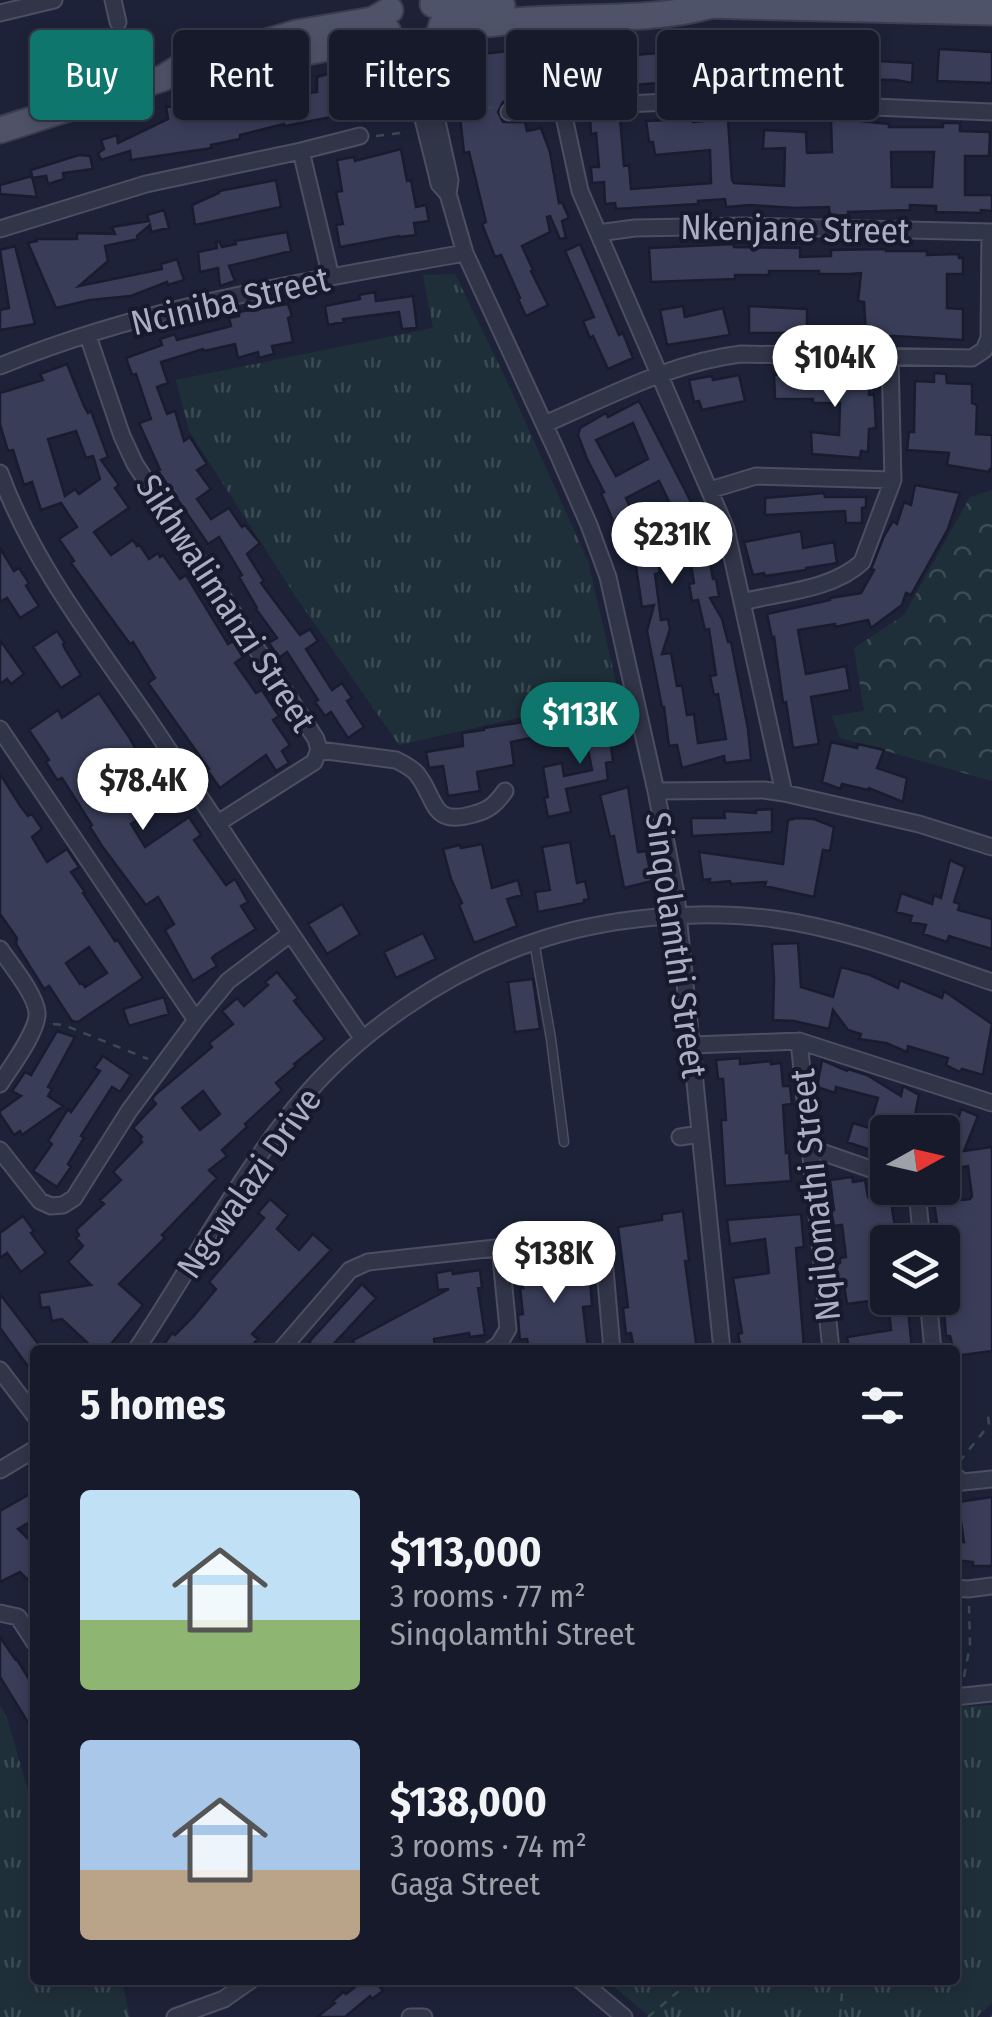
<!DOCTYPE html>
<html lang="en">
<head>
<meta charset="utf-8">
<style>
	body { margin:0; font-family:"Fira Sans Condensed",sans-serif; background:#1f2332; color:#f1f3f6; height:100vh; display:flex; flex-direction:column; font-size:38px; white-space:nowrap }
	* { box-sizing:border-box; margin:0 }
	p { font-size:32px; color:#9ea1a8 }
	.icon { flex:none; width:55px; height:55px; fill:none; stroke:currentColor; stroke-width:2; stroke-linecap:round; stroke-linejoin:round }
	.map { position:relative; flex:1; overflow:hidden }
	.sheet { position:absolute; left:30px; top:1345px; width:930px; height:640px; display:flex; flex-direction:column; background:#161a2a; border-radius:10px; box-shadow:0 5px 15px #0003,0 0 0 2px #353847 }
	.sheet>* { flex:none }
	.hud { position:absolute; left:30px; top:30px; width:932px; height:90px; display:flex; gap:20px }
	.needle { width:65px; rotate:82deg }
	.tools { position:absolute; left:870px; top:1115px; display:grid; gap:20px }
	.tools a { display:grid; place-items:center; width:90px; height:90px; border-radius:10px; background:#161a2a; box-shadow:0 5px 15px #0003,0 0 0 2px #353847; font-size:50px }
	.price { position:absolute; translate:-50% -85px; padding:0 22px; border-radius:35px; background:#fff; color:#222; font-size:32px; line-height:65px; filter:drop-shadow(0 2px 5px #0008) }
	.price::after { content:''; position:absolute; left:50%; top:60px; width:30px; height:22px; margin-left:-15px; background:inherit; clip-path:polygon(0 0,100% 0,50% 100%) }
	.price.current { background:#0f766e; color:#fff }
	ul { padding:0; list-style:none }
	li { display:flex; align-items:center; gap:30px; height:250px; padding:0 50px }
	li span { display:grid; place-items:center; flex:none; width:280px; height:200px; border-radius:10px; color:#555 }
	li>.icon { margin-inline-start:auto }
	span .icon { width:120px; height:120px; fill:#fffc; stroke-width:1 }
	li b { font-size:42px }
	h2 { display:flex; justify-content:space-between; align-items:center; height:120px; padding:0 50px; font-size:42px }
	.pill { padding:0 35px; border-radius:10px; background:#161a2a; box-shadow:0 5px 15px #0003,0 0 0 2px #353847; font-size:35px; line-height:90px }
	.pill.current { background:#0f766e; color:#fff }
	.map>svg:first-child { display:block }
</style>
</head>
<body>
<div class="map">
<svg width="992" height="2017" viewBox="0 0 992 2017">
	<defs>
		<pattern id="grass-tufts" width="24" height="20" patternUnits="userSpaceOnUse" patternTransform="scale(2.5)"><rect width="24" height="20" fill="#1f2f39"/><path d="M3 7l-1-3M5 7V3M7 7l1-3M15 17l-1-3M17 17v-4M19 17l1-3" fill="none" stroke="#3d4b54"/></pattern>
		<pattern id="forest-crowns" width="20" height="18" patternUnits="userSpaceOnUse" patternTransform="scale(2.5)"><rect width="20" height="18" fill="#1f2f39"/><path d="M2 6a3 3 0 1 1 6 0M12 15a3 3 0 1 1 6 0" fill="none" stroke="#3d4b54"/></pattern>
	</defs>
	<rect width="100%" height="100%" fill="#1d2238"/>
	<path fill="url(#grass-tufts)" d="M455,274L504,375L588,561L619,695L399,745L298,600L189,431L176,380L433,328L423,275Z
		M0,1705L7,1718L35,1814V1980H84L85,1984L96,1980H122L130,2017H0Z
		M992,1705V2003L977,2017H650L606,1980H955V1707Z"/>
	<path fill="url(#forest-crowns)" d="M992,490V781L840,738L832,716L864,711L854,648L904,615L970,497Z"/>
	<path fill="#393d58" stroke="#191c2e" stroke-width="2.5" fill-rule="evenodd" d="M706,34L707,38L740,34L878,37L880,61L913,63L912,83L896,80L842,79V83L780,81L779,73L706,70V79L611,87H598V82L560,88V93L522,98V99L503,102L498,112L503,122H525L527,131L541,128L550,152L559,203L562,202L569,218L562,221L566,238L560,239L550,216L547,217L550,232L522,246L533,270L531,271L548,305L526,316L518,299L520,298L501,255L495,257L482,224L486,222L469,152L464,153L458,99L455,100L449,71L476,66L474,55L557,45L559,67L597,62L596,43L620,42L621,56L671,52L670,36Z
		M939,49L992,52V83L937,81Z
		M331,73H345L351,94H355L357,112L285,126L284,124L240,135V139L211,145L212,148L131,160L130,151L101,160L98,153L104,149L101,140L117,135L118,143L168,119L166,106L216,115L211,99L233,95L232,92L249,88L271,89L270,98L317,92V77Z
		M608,116V119L620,118L624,166L629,165L631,189L711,183L710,150L655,155L653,142H649L646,121L692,119L693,122L728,119L732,180L734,183L784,186L785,148L763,149L764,130L806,132L807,153L832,152L831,121L850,120L889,124V127H943V123H960V131L990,132L989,156H965V195H992V211L981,210V213L936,212V206L910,205V210L848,212V215L830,216L829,207L795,208L749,205L726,207L725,199L698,201V204L616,209L615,203L605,204L604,182L592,183L591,167H599L596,133L591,134L590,117ZM891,152H934L932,187H892Z
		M401,149L407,181L411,180L416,207L426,205L429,221L414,223L416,235L400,237L399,236L340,247L336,225L343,224L336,192L342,191L337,160L354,157L355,161Z
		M79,155L90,156L93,169L63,173L64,179L48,184L46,176L32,178L31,170Z
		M32,176L37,197L0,194V185Z
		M276,180L281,207L195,225L192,205L219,193V191Z
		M164,210L169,228L151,232L150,225L137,236L138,239L105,246L108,261L79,286L162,269L161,264L177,259L184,280L168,285L167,282L131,296L90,300L56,308L28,243L37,241L36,239H77V233L115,234L112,227L149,221L147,215Z
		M287,232L291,251L229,266L235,281L220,286L218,268L200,272L198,252L217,248L216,242L219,241L222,247L236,244L235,241Z
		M580,244L619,335L623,333L633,358L608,369L593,336L590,338L583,321L594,317L565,251Z
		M734,244V247L800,248V257L831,256V250L886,249V251H927V255L959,254V258H963V274H947V308L963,309V340L893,336L873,337V332L866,333L864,302L858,301L861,273L849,274H819V271H769V275H735V279L651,282L649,248Z
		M15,246L35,324L0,330V310L9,308L0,250Z
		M375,292L376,301L413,296L417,328L402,329L399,312L343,319L344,322L328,325L325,306L360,299L359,295Z
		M288,304L292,316L288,318L293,342L272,346L274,354L259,358L258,352L238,358L235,344L204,351L203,349L161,362L168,383L157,387L167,414L175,411L184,441L190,437L207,464L197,470L211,489L197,499L211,519L229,508L242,527L245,525L260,543L247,554L264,581L261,583L300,635L310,629L318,641L306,649L332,690L342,683L352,698L347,701L364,727L348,738L331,712L325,716L315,702L318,700L287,652L279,658L269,643L277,638L256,609L257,608L239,577L242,575L219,537L208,544L158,471L160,470L139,423L151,419L136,374L132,375L126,358L162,345L160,339L175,334L177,340L231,326L229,318L239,316L238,312Z
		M683,306L685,317L723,308L730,335L667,345L660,310Z
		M749,306L807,309V336H789L788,333H749Z
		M67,364L84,406L88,413L91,411L108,457L101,460L119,485L115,488L129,508L94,532L111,555L133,540L137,546L139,544L149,559L158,553L160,557L163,555L180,579L186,575L228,644L233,641L243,657L235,663L256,693L262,690L279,716L273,720L290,745L282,751L289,763L276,771L266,755L220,788L207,770L209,769L148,683L155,678L133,642L130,644L71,563L74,561L59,539L77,527L61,503L41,510L32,482L24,485L13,450L8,451L0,424V393L43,380L40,374ZM76,431L86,458L93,456L100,479L79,494L75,489L65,496L48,439Z
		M934,373L946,374L947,383L972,384V403L977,405L976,434L992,435V469H990L989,472L947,465L949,453L907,450L909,432H914L915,381L934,382Z
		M792,374L853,378V382L869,383V395L874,394L876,428L869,429L868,452L861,451L860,458L812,454L811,432L839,435L840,403H813V399H775L774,375Z
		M739,375L745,401L702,410L699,401L694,402L689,380L712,376L713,380Z
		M639,401L703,525L713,579H716L719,596L710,598L722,619L728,642H731L748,729L751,760L725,763L724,756L682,768L677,745L669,746L664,707H662L647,631L654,605L642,607L635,560L626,545L628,539L620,520L614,523L601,493L604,492L587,459L578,435L580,428L606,413L608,417ZM633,423L648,459L616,476L596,440ZM659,481L677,518L675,519L681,534L686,533L694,583L689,584L692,601L698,600L705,630L709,629L716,675L710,676L714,695L718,694L726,739L698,743L694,714L687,715L682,685L677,686L671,653L662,654L670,629L668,619L661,620L655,574L660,573L658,560L642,529L640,530L626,498Z
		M915,485L960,493L948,529L911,595L906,593L902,605L871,628L868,620L835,627V624L798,630L806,674L846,666L850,690L811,697L819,744L793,748L786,702L783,703L774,637L772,638L767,614L830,600V598L861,593L874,570L871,569L884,536L893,521L897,524L904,502L911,505Z
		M824,493L825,497H866V507L862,508V523H846L845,511L765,515V498Z
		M801,531L803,548L834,542L837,563L806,568V570L765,576L764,573L753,575L744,542Z
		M0,548L14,571L19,568L29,583L26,586L39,606L20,618L7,598L0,602Z
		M57,631L65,643L63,644L65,649L81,675L61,688L33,647Z
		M0,640L24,674L11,684L7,679L0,684Z
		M99,693L129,737L150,774L148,775L165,802L131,824L145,847L189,817L201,835L194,840L226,885L235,879L248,902L241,906L256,929L215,955L212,958L217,966L193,981L165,930L174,924L158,897L146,905L102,846L90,827L92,825L62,778L57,780L46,762L49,760L29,730L58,710L62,718Z
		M579,707L583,724L550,734L511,742L514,765L477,772L480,791L448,796L443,766L429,768L426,752L463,746L462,733L484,730V728L517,723Z
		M607,713L613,761L606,763L608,780L566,789L571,812L548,817L544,798L548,797L543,767L562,763L564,776L592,770L582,719Z
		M831,742L857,748L858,744L884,750L877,768L907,778L903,802L869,788L868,790L842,784L840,789L822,782Z
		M0,774L21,807L28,816L32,814L42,829L32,837L47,862L67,849L79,867L71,872L85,892L83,893L115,941L117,939L143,978L78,1022L72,1021L49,986L44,989L16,944L17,938L0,914ZM89,947L107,973L85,987L82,983L80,984L66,963Z
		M628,787L638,852L646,851L652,881L624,888L614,836L610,837L600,795Z
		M772,809V832L692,836L691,818H725L724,811L756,813V810Z
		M798,818L814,819L834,827L830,851L823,850L814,897L765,886L766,882L731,884L730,881L709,883L710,879L703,880L699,852L783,864L788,820Z
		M570,842L577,883L585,881L589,899L584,900V903L538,912L535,892L550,890L542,847Z
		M482,844L492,888L518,880L522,895L507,899L517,926L474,943L459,905L462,903L451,879L443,849L460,845L461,848Z
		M950,860L965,867L954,902L960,904L958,910L992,919V949L949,936L947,942L923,934L926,925L910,922L912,916L896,912L901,893L932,904L934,895L941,898Z
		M342,904L360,934L327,954L308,924Z
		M423,933L436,959L396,978L384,952Z
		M798,943L801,987L833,997L841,967L870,975L898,988L900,980L942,998L944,991L992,1024L983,1075L962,1069L960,1072L946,1065L948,1058L908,1046L907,1052L886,1043L859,1039L861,1034L848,1030L833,1010L829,1029L794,1021L773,1020L774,979L772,944Z
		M277,972L298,998L294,1001L325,1039L294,1064L296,1066L276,1083L282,1090L245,1124L247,1127L222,1150L227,1156L209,1170L217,1178L162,1235L165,1238L119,1284L143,1305L106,1350H95L62,1319L52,1321L49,1307L41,1308L39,1293L91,1285L68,1262L83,1246L76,1238L79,1235L76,1230L104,1204L100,1200L121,1180L113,1172L142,1142L140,1139L142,1137L133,1128L156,1104L152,1099L156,1094L212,1047L209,1043L233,1024L222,1011L237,998L244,1006L268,985L265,982ZM203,1091L220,1114L200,1130L182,1108Z
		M533,979L540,1029L515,1032L508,982Z
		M164,997L169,1014L129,1026L123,1009Z
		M57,1031L75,1037L48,1087L52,1089L48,1096L63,1106L22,1135L20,1131L14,1135L0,1114V1111L21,1096L12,1091L25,1072L31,1075Z
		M103,1056L131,1075L120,1092L112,1087L81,1136L84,1138L68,1164L71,1167L57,1187L33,1171L52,1144L48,1141L68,1109L71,1112L100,1071L94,1068Z
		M740,1058V1064L771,1061V1064L781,1063L783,1086H790L792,1104L783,1105L786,1153L789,1152L791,1181L725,1186L721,1120H726L723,1079H718L716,1060Z
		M822,1060L847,1071L848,1069L867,1075L901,1096L903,1086L919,1095L912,1130L903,1127L901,1132H888V1156L847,1142L853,1123L869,1128L878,1098L836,1087L835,1093L817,1087Z
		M961,1109L978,1116L964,1151L992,1147V1351L955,1356L950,1336H946L942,1285H946L942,1242H940L934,1203L970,1199L972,1196L968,1166L942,1171V1127L955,1132Z
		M852,1177L853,1182L865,1180L868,1197L890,1194L897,1241L888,1242V1298H907L912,1350H849L847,1337L891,1330L888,1301L870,1304V1301L847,1304L843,1279H838L836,1264L840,1263V1258L846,1257L842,1225L834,1226L831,1211L834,1210L830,1180Z
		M270,1199L288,1215L277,1229L299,1250L313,1234L331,1250L252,1334L258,1339L248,1350H160L172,1333L175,1335L193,1317L216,1289L209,1282L264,1218L258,1213Z
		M683,1211L689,1261H685L697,1350H634L631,1333L626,1334L623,1308L628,1307L618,1227L662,1220V1214Z
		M801,1214L804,1247L796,1248L804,1347L778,1350H753V1348L741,1349L738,1334L742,1333L733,1278L769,1273L765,1239L730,1244L727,1220Z
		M23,1216L34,1231L31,1233L46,1253L21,1272L7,1253L0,1258V1233Z
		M576,1258L579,1281L590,1279L592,1306L583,1307L588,1350H529L527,1339L520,1340L519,1330L518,1315L523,1314L520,1288H523L519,1265Z
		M452,1270L453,1274L480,1270L482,1287L478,1288L485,1335L470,1337L469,1333L434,1339L435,1345L408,1350H361L352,1341L449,1289L438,1290L436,1273Z
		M362,1284L376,1298L328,1350H318L309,1342Z
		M0,1294L43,1350H35V1376L0,1328Z
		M35,1491V1519L18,1529L35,1545V1587L20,1572L0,1582V1511Z
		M992,1497V1566H973V1562L955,1560V1541L964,1542L958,1502Z
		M0,1637L15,1659L16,1658L35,1689V1734L0,1677Z
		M364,1980H375L383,1991L372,1999L370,1996L345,2017H317L335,2003L333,2001L343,1992L346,1994Z"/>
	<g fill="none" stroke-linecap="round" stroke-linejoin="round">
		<g stroke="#4c4f63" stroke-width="11">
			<path id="lane" d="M534,941L551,1039L564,1142"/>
		</g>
		<g stroke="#4c4f63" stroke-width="19">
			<path id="street" d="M113,0L118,22
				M0,13L54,0
				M430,47L435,112L450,180L448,194
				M406,51L437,175L439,184L448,194L465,253L557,452L589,525L608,577L656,791L676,894L722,1350
				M562,107L580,191L726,529L784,793
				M509,112L562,107L711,100L992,112
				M301,151L331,277
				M0,229L146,184L301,151L360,136
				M598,233L635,228L744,226L992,232
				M88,336L122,436L135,464L316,739L319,750L314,762L218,823
				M0,366C148,305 309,281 465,253
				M545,424C608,397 672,362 741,354L972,358L984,350L989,338L990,232
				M0,473C33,564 96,643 150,722C221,828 290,935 363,1039
				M710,490L756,476L893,480
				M742,602C782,592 832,590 862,562L893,480L890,356
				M0,729L196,1020
				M319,750L396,760C404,764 411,767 417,774C437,799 430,827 474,814C489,810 496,804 505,791
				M656,791L764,790L784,793L919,824L992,847
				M0,949C11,965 35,994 37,1012C39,1030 10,1068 0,1084
				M799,1041L831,1350
				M692,1045L799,1041L992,1103
				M680,1137L700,1134
				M810,1148L888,1175
				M0,1150L40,1201L51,1206L63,1205L74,1198L129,1111L196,1020L228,981L290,934
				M910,1188L918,1202L922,1242
				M928,1298L933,1350
				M136,1350C189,1271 234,1184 294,1109C353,1035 444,972 534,942C605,917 699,909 774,919C848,929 921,958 992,982
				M281,1350L350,1270L368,1262L577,1239L591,1243L604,1258L612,1350
				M491,1350L499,1344L508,1329L500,1247
				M0,1370L35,1416
				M0,1470L35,1449
				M955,1476L963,1482L992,1479
				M955,1588L968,1589L992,1586
				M0,1613L18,1617L35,1643
				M955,1697L992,1693
				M580,1980L624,2017
				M175,2017L224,1999L251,1980
				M410,2017H424"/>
		</g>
		<g stroke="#3b3e51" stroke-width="29">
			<path id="primary" d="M689,0L713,5L742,6L992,12
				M433,4C455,11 479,8 502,6
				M387,30C400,62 435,58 442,25
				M438,38C468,24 497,22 529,20C586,16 654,21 708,6
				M256,62L362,41L395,45
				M0,130L163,78L179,68L297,33L373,20L390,10"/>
		</g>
		<path stroke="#3a4b53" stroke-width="2.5" stroke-dasharray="8 8" stroke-linecap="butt" d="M124,38L133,63
			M454,113L496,107
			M376,136L408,132
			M53,1024L64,1025L148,1059
			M959,1462L989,1425L988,1415H992
			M964,1677L970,1645L969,1606
			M648,2017L692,1980
			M840,2017L843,1980
			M991,2017L992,2016"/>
		<use href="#lane" stroke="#313548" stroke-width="8"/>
		<use href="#street" stroke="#313548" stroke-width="15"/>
		<use href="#primary" stroke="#4f5369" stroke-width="25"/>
	</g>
	<g text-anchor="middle" stroke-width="8" stroke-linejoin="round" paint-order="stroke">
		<g font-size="35" fill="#abaec5" stroke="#171a2c">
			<text transform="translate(795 229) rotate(1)" y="12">Nkenjane Street</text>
			<text transform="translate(230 301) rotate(-13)" y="12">Nciniba Street</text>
			<text transform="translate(226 603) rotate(57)" y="12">Sikhwalimanzi Street</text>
			<text transform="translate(676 945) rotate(82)" y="12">Sinqolamthi Street</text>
			<text transform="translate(249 1183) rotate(-55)" y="12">Ngcwalazi Drive</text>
			<text transform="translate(815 1195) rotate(-96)" y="12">Nqilomathi Street</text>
		</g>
	</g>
</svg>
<div class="tools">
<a><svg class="needle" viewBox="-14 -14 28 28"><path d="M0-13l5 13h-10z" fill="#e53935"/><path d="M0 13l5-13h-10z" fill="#9ea1a8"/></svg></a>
<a><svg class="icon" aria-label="layers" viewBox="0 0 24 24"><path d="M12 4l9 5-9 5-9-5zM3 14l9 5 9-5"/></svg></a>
</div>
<b class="price" style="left:835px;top:410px">$104K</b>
<b class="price" style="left:672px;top:587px">$231K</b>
<b class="price current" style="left:580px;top:767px">$113K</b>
<b class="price" style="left:143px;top:833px">$78.4K</b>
<b class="price" style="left:554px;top:1306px">$138K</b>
<div class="hud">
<a class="pill current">Buy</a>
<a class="pill">Rent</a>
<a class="pill">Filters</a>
<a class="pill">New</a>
<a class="pill">Apartment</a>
</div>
<section class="sheet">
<h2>5 homes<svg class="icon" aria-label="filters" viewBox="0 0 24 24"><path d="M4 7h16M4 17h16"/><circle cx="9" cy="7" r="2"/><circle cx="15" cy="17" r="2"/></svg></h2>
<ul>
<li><span style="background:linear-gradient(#bfe0f5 65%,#8fb573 0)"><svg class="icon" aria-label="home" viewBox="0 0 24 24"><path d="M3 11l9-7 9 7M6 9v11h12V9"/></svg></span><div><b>$113,000</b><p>3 rooms · 77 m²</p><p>Sinqolamthi Street</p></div></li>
<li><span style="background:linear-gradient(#a9c7e8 65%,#b9a48a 0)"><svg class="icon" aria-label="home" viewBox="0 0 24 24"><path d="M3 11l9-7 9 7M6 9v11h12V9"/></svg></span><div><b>$138,000</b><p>3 rooms · 74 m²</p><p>Gaga Street</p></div></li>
</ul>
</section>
</div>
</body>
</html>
